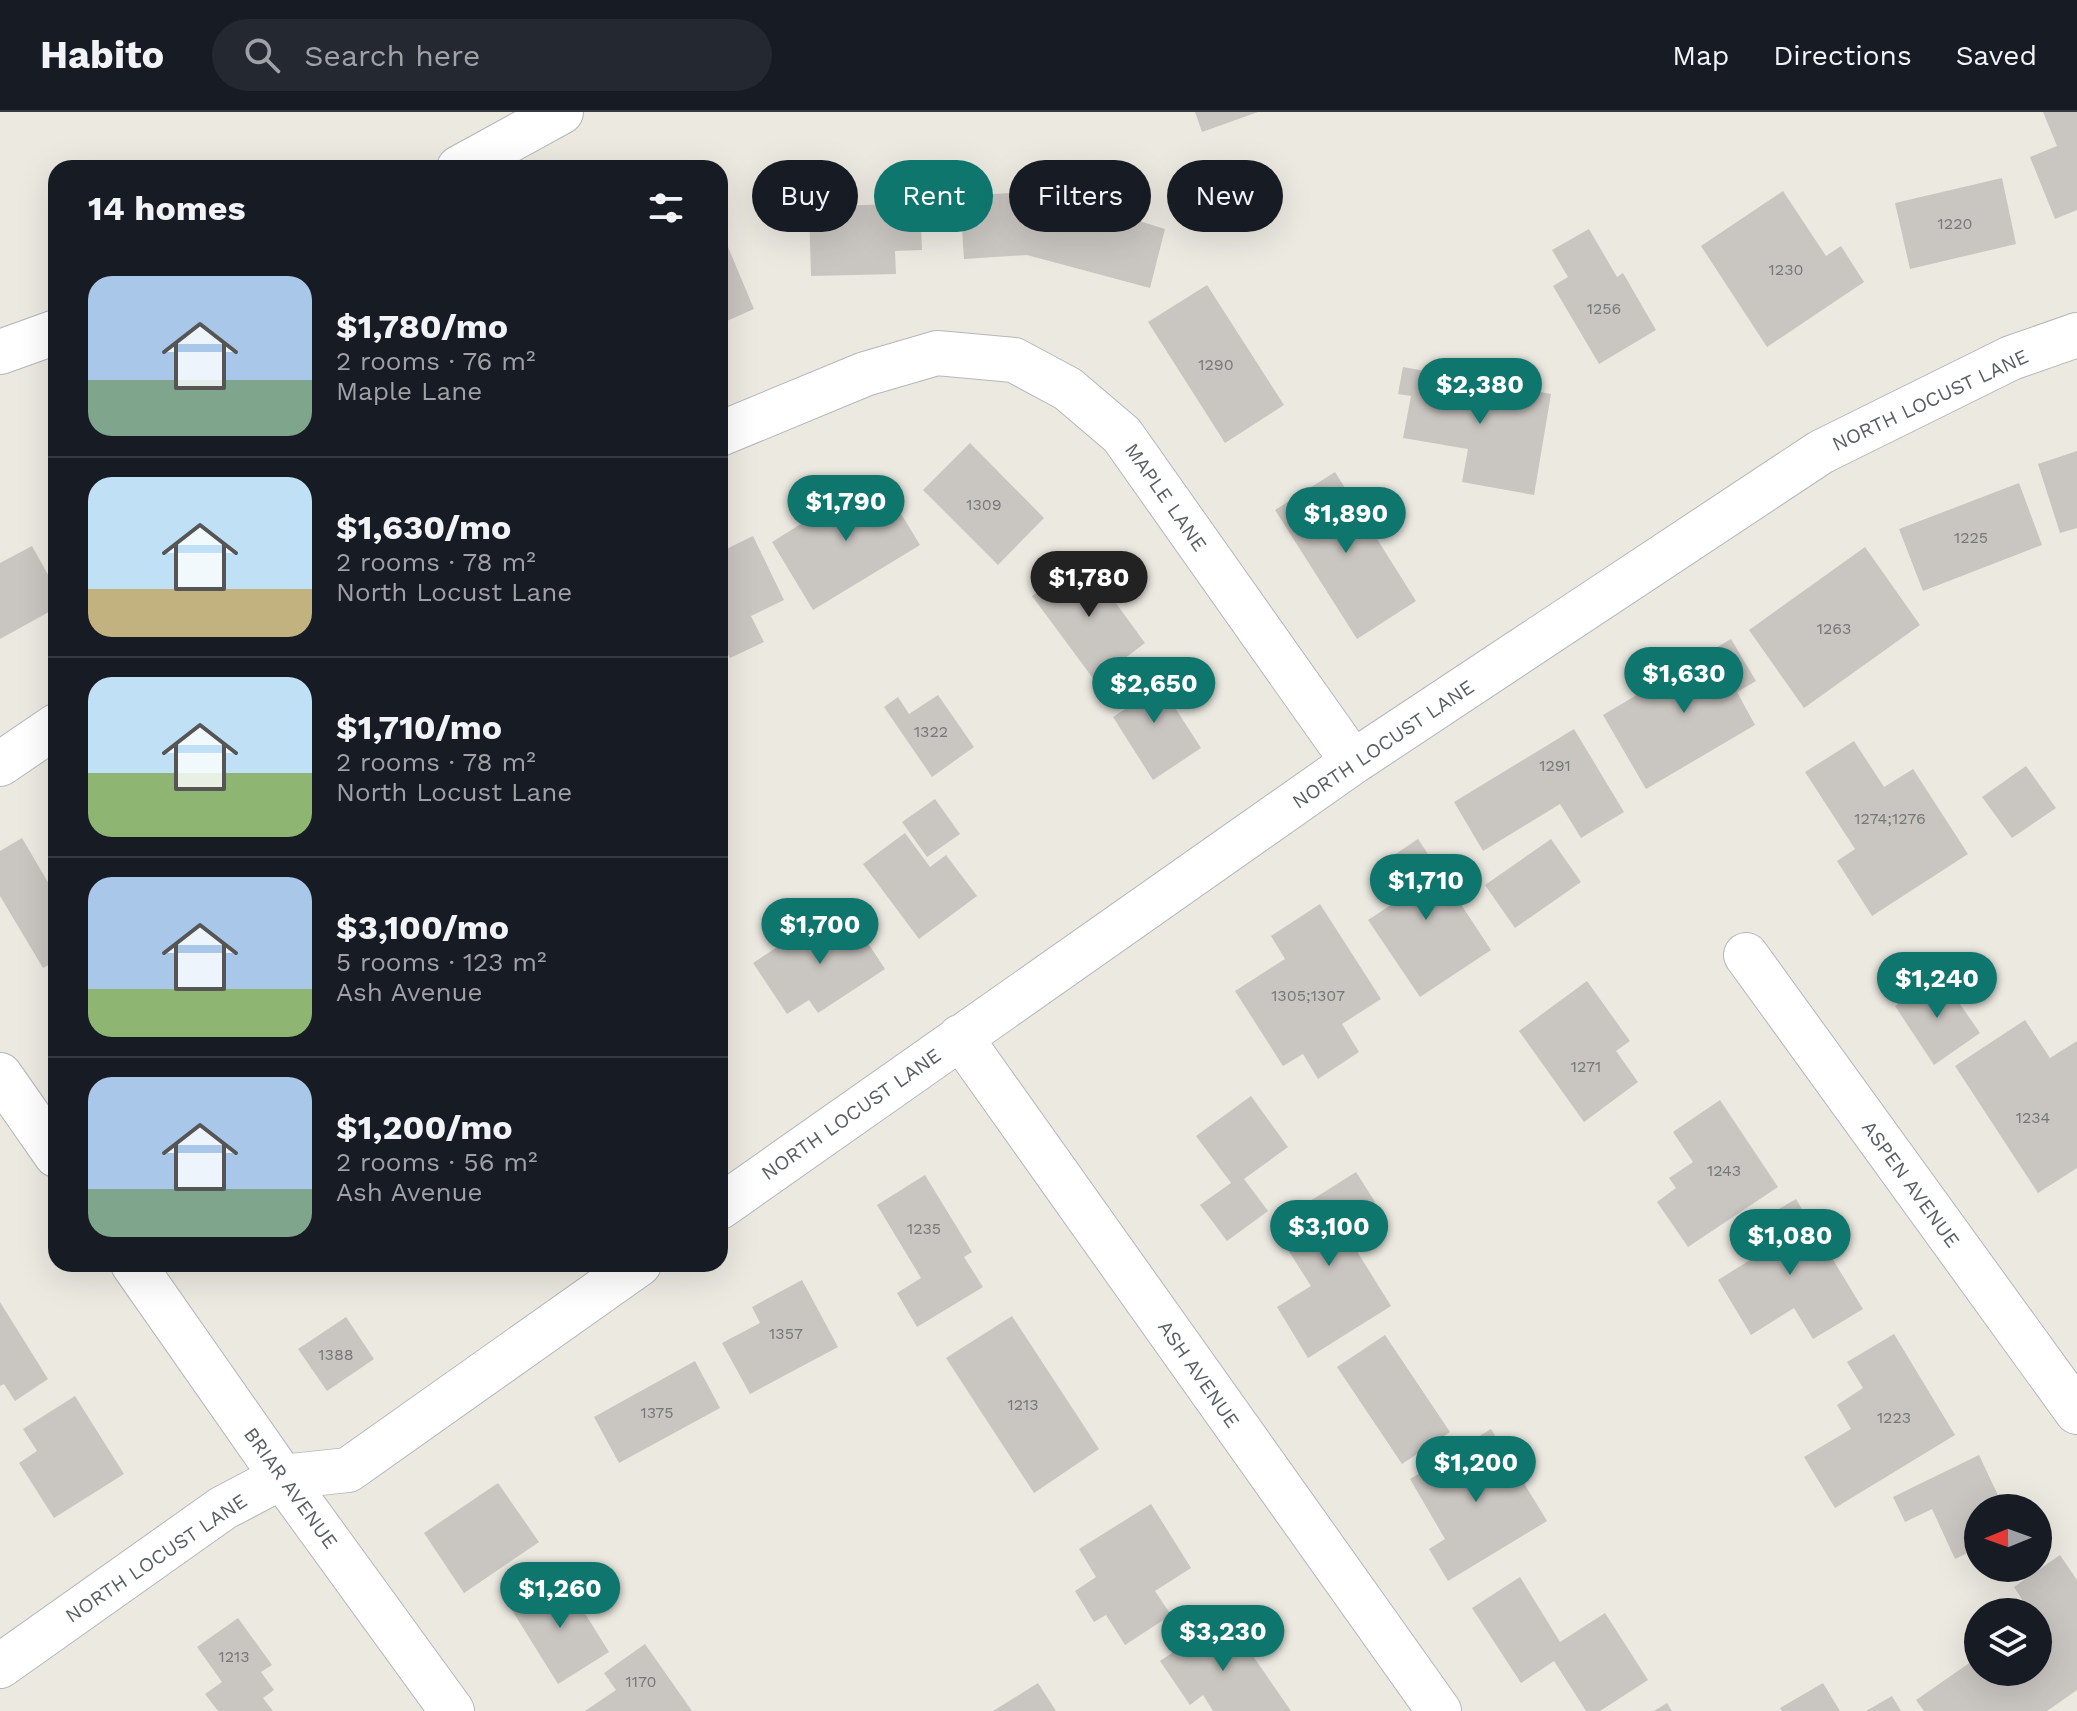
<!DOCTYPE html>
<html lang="en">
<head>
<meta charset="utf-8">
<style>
	body { margin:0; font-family:"Work Sans",sans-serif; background:#242831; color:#f1f3f6; height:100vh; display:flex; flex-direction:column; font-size:30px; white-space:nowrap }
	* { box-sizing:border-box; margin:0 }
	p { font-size:26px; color:#9ea1a6 }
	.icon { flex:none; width:44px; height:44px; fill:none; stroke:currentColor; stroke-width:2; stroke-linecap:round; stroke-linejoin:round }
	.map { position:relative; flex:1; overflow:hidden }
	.sheet { position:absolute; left:48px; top:48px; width:680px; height:1112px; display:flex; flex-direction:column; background:#171b24; border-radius:24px; box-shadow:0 8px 32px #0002 }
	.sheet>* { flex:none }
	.guide { position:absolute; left:752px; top:48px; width:760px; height:72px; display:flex; gap:16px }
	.needle { width:52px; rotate:269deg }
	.tools { position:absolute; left:1964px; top:1382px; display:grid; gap:16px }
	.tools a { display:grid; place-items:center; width:88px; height:88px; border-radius:50%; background:#171b24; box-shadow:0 8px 32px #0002; font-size:40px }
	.price { position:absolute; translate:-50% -68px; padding:0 18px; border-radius:28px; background:#0f766e; color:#fff; font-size:26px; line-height:52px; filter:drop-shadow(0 2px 4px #0008) }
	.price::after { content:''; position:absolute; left:50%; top:48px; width:24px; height:18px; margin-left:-12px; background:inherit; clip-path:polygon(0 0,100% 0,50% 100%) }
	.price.selected { background:#222; color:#fff }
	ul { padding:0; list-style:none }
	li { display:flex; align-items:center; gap:24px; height:200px; padding:0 40px }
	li+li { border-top:2px solid #363941 }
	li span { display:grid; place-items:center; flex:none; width:224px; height:160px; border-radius:24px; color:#555 }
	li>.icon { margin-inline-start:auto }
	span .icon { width:96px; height:96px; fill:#fffc; stroke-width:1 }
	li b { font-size:34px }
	h2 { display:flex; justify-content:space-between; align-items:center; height:96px; padding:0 40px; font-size:34px }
	.tag { padding:0 28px; border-radius:36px; background:#171b24; box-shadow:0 8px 32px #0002; font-size:28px; line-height:72px }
	.tag.selected { background:#0f766e; color:#fff }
	header { display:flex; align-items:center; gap:48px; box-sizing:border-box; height:112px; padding:0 40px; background:#171b24; border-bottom:2px solid #363941 }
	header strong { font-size:38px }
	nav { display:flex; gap:44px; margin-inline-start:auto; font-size:28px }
	.search { width:560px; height:72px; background:#242831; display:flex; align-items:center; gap:20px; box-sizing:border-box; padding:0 28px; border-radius:44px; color:#9ea1a6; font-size:30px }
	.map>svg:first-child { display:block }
</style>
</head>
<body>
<header>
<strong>Habito</strong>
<div class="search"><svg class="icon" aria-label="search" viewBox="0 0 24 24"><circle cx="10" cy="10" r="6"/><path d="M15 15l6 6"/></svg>Search here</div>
<nav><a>Map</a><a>Directions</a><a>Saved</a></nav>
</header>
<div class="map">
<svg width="2077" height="1599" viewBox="0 0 2077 1599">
	<rect width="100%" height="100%" fill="#ece9e1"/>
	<path fill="#c9c5c0" d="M1195,0H1258L1202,20Z
		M2043,0H2077V98L2055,107L2030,45L2057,34Z
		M2002,66L2016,132L1910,157L1895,91Z
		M1042,79L1165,117L1150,176L1027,143L964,147L960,84Z
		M1783,79L1826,144L1841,134L1864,170L1767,235L1701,134Z
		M920,91L922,138L895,139L896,162L811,164L809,95Z
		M1589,117L1617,165L1623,161L1656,218L1599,252L1553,174L1568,165L1552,138Z
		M728,135L754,197L720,212V138Z
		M1207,173L1284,293L1225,331L1148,210Z
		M1403,255L1551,282L1534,383L1462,370L1468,337L1403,326L1411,284L1398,282Z
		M970,331L1044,406L998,453L923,378Z
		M2077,339V416L2060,421L2038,352Z
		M1335,360L1416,489L1357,527L1275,398Z
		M878,364L920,433L813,498L772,430Z
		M2019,371L2042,433L1923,479L1899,417Z
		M753,424L784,488L751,504L764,530L730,546L720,528V440Z
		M32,434L56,477V496L0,527V451Z
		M1865,435L1920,513L1804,596L1749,518Z
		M1083,446L1145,531L1095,569L1032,484Z
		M1731,527L1756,569L1737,580L1755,613L1646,677L1603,603Z
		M1148,554L1201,636L1153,668L1113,605L1128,595L1116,576Z
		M938,583L974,635L932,665L884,595L898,585L909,602Z
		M1574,617L1624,700L1581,726L1560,692L1483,739L1454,690Z
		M1854,629L1884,675L1913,657L1968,742L1872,804L1837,749L1855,737L1805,660Z
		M2026,654L2056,696L2012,726L1982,685Z
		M935,687L960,722L927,745L902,710Z
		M905,721L930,755L946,743L977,784L919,827L863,752Z
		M22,726L56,784V849L43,856L0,784V739Z
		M1418,727L1491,838L1420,885L1368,808L1400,787L1379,753Z
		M1551,727L1581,770L1515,816L1485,773Z
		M1320,792L1381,887L1342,912L1359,940L1318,967L1303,942L1283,954L1235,879L1285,847L1271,824Z
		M848,801L885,857L818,901L809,888L787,902L753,851L802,819L807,827Z
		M1940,863L1980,921L1934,953L1895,894Z
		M1587,869L1630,929L1616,939L1638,970L1584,1010L1519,919Z
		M2025,908L2050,946L2077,929V1056L2038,1081L1955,954Z
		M1251,984L1288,1035L1244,1067L1268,1099L1227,1129L1200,1093L1231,1071L1196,1024Z
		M1720,988L1778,1075L1688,1135L1657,1090L1676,1076L1669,1066L1693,1050L1673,1020Z
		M1356,1060L1375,1090L1340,1112L1391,1194L1308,1246L1277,1195L1311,1174L1272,1113Z
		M925,1063L972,1140L964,1145L983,1175L917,1215L897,1181L921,1166L877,1093Z
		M1796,1087L1863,1197L1813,1227L1794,1196L1751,1223L1718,1168L1766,1138L1751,1113Z
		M802,1168L838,1235L750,1282L722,1231L760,1211L752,1195Z
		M0,1190L48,1267L15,1289L4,1272L0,1274Z
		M1012,1204L1099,1337L1034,1381L946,1246Z
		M346,1205L374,1247L327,1279L298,1237Z
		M1894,1222L1955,1323L1835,1396L1804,1345L1851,1317L1837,1293L1863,1276L1847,1250Z
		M1385,1223L1450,1320L1402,1352L1337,1255Z
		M695,1249L720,1296L619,1351L594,1305Z
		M75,1284L124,1362L54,1406L19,1351L37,1339L23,1317Z
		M1491,1317L1547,1409L1448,1469L1429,1437L1445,1427L1410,1367Z
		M1979,1343L2004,1396H1978V1436L1955,1447L1932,1397L1905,1410L1893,1385Z
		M498,1371L539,1430L464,1481L424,1421Z
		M1151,1392L1191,1456L1155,1479L1171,1503L1125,1533L1106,1503L1094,1510L1075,1479L1096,1465L1079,1437Z
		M2060,1443L2077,1468V1578L2047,1599H1924L1916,1588L1978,1545V1560H2038V1525L2044,1520L2038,1511V1500H2030L2014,1475Z
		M561,1463L609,1540L558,1572L510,1495Z
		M1520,1465L1560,1530L1605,1501L1648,1568L1600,1599H1586L1554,1549L1521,1571L1472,1496Z
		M1226,1505L1291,1599H1213L1203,1583L1190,1593L1160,1549Z
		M238,1506L272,1553L261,1560L274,1578L263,1586L273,1599H218L205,1582L222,1570L197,1535Z
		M645,1532L692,1599H585L616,1578L604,1561Z
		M1038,1571L1056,1599H993Z
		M1823,1571L1840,1599H1782L1780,1596Z
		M1892,1584L1901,1599H1866Z
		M1667,1591L1672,1599H1654Z"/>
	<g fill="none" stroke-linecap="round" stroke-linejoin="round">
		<g stroke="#b3b7bb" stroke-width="46">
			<path id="minor" d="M459,56L561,0
				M0,240L56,220
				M720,322L865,262L937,241L1014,248L1068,277L1122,323L1353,650
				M0,652L56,614
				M1746,843L2077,1300
				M960,925L1439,1599
				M0,963L56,1043
				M720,1095L1353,650L1821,340L2011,246L2077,223
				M133,1152L282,1365L452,1599
				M0,1554L223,1396L282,1365L348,1358L639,1152"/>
		</g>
		<use href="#minor" stroke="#fff" stroke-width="44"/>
	</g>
	<g text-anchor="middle" stroke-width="8" stroke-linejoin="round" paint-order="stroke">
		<g font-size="16" fill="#757879">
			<text x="1955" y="117">1220</text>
			<text x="1786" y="163">1230</text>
			<text x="1604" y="202">1256</text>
			<text x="1216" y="258">1290</text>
			<text x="984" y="398">1309</text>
			<text x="1971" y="431">1225</text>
			<text x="1834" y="522">1263</text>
			<text x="931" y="625">1322</text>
			<text x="1555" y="659">1291</text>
			<text x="1890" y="712">1274;1276</text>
			<text x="1308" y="889">1305;1307</text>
			<text x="1586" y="960">1271</text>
			<text x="2033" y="1011">1234</text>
			<text x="1724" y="1064">1243</text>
			<text x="924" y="1122">1235</text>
			<text x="786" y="1227">1357</text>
			<text x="336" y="1248">1388</text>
			<text x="1023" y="1298">1213</text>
			<text x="657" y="1306">1375</text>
			<text x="1894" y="1311">1223</text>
			<text x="234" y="1550">1213</text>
			<text x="641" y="1575">1170</text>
		</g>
		<g font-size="20" fill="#595e61" stroke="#fff">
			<text transform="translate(1930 288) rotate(-25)" y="7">NORTH LOCUST LANE</text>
			<text transform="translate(1166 385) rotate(55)" y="7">MAPLE LANE</text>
			<text transform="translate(1383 632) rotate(-34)" y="7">NORTH LOCUST LANE</text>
			<text transform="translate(851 1002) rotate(-35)" y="7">NORTH LOCUST LANE</text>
			<text transform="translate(1911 1072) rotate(54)" y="7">ASPEN AVENUE</text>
			<text transform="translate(1199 1262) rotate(55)" y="7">ASH AVENUE</text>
			<text transform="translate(291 1376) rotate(54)" y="7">BRIAR AVENUE</text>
			<text transform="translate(156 1446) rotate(-34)" y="7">NORTH LOCUST LANE</text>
		</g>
	</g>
</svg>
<div class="tools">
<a><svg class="needle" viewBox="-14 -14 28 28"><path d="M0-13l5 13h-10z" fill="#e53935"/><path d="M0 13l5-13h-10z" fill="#9ea1a6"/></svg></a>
<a><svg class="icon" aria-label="layers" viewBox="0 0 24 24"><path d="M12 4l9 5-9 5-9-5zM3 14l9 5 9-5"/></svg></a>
</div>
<b class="price" style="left:1480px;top:314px">$2,380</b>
<b class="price" style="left:846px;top:431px">$1,790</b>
<b class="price" style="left:1346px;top:443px">$1,890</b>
<b class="price selected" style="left:1089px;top:507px">$1,780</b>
<b class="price" style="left:1684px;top:603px">$1,630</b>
<b class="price" style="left:1154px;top:613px">$2,650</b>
<b class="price" style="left:1426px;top:810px">$1,710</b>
<b class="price" style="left:820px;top:854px">$1,700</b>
<b class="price" style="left:1937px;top:908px">$1,240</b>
<b class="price" style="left:1329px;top:1156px">$3,100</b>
<b class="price" style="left:1790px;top:1165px">$1,080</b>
<b class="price" style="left:1476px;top:1392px">$1,200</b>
<b class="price" style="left:560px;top:1518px">$1,260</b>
<b class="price" style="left:1223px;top:1561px">$3,230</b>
<div class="guide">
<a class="tag">Buy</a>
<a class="tag selected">Rent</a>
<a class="tag">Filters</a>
<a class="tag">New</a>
</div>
<section class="sheet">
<h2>14 homes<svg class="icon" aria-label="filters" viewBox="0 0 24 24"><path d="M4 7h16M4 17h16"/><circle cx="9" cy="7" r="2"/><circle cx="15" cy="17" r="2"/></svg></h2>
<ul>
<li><span style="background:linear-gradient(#a9c7e8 65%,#7fa58c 0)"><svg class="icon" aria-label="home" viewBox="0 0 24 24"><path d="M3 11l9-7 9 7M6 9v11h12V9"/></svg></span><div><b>$1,780/mo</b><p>2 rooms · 76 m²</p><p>Maple Lane</p></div></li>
<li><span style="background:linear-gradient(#bfe0f5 70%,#c2b280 0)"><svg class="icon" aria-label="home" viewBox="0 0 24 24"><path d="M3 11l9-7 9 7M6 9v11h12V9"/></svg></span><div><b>$1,630/mo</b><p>2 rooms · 78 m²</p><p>North Locust Lane</p></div></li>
<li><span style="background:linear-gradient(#bfe0f5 60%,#8fb573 0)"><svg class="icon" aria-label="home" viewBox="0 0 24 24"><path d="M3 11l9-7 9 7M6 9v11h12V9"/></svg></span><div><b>$1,710/mo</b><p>2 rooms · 78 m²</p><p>North Locust Lane</p></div></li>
<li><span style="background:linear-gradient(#a9c7e8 70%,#8fb573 0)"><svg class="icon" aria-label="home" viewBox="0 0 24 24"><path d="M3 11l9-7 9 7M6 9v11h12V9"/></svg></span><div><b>$3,100/mo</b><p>5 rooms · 123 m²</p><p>Ash Avenue</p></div></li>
<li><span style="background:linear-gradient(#a9c7e8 70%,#7fa58c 0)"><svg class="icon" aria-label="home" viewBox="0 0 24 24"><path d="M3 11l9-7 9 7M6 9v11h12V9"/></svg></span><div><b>$1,200/mo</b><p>2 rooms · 56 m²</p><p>Ash Avenue</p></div></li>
</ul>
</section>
</div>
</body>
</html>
